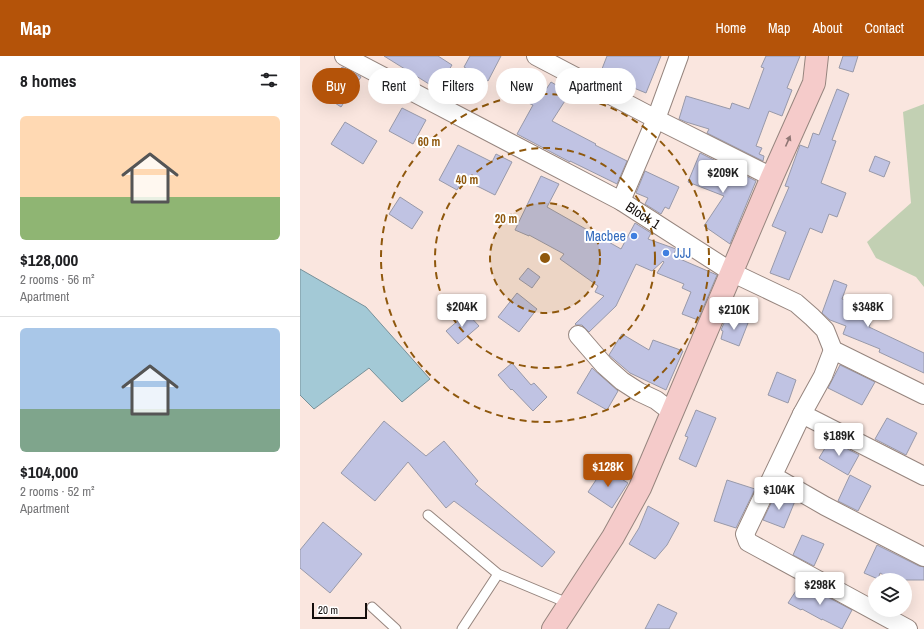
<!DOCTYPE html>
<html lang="en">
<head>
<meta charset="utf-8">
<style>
	body { margin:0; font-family:"Archivo Narrow",sans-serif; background:#f2f2f2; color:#202124; height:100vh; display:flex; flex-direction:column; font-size:15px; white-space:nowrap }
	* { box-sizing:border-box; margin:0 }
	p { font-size:13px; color:#757577 }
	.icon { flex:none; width:22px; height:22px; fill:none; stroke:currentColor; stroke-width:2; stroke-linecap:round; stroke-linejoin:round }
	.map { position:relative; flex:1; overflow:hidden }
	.panel { display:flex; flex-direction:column; background:#fff; width:300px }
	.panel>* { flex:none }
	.banner { position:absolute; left:12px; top:12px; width:380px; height:36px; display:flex; gap:8px }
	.tools { position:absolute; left:568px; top:517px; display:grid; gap:8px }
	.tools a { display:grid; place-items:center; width:44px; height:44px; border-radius:50%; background:#fff; box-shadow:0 4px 16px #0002; font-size:20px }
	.scale { position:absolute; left:12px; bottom:10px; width:55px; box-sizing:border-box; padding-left:4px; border:2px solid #130d0b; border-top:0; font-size:11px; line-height:14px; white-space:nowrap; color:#130d0b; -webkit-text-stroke:3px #fff; paint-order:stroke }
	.price { position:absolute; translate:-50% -34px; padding:0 9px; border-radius:4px; background:#fff; color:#222; font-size:13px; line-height:26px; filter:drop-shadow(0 1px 2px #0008) }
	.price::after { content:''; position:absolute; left:50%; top:24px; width:12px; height:9px; margin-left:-6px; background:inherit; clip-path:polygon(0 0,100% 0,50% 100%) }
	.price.on { background:#b45309; color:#fff }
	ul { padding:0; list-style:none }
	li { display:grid; align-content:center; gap:8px; height:212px; padding:0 20px }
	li+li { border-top:1px solid #e0e0e0 }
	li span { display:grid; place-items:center; height:124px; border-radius:6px; color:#555 }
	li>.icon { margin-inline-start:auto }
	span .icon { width:72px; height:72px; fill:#fffc; stroke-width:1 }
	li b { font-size:17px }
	h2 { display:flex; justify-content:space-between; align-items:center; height:48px; padding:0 20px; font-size:17px }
	.tag { padding:0 14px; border-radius:18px; background:#fff; box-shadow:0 4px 16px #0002; font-size:14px; line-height:36px }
	.tag.on { background:#b45309; color:#fff }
	header { display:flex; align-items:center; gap:24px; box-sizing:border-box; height:56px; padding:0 20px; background:#b45309; color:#fff }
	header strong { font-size:19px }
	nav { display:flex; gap:22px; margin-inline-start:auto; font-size:14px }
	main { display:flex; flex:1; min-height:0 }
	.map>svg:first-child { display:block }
</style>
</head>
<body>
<header>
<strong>Map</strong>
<nav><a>Home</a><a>Map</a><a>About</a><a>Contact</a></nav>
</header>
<main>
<section class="panel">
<h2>8 homes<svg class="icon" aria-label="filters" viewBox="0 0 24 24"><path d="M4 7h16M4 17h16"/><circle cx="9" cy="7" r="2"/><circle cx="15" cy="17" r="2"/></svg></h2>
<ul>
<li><span style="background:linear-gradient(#ffd9b3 65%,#8fb573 0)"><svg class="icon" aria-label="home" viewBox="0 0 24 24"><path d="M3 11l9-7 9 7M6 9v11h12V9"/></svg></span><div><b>$128,000</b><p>2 rooms · 56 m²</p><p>Apartment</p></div></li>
<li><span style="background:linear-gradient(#a9c7e8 65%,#7fa58c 0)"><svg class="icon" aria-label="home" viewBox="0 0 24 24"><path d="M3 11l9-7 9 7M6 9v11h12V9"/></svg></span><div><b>$104,000</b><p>2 rooms · 52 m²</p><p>Apartment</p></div></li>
</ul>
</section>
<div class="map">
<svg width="624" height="573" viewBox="0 0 624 573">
	<rect width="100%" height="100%" fill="#fae6df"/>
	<path fill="#c2d0b3" d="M624,48V231L616,221L576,202L567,186L611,147L603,56Z"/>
	<path fill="#a3c9d6" stroke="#789199" d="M0,213L66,251L130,323L102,346L69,312L14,353L0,339Z"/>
	<path fill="#c0c3e3" stroke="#9899a9" d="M84,0H138L152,9L137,33Z
		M170,0H201L188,25L164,11Z
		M307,0H361L346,37L300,18Z
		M466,0H500L487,32L492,34L482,60L469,55L456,90L462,92L459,98L464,100L463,105L407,77L409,73L386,66L379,63L386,40L430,53L432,47L449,53L464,12L461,11Z
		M543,0H558L553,16L539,12Z
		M42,11L61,21L41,51L23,39Z
		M220,26L245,35L251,26L270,37L252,65L296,88L295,89L327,105L317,128L270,105V106L217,78L233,49L214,41Z
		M537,33L549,38L532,84L536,85L521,127L546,137L537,161L529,158L522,177L510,172L489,224L470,217L486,176L472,170L489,131L485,130L500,89L508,92L513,77L519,79Z
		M102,52L126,64L113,88L89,75Z
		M45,66L77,85L63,108L31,88Z
		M158,89L192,106L196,98L212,106L195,139L163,123L157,134L139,124Z
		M400,97L456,125L430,188L404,170L424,140L388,126Z
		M575,100L590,106L584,121L569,115Z
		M345,115L379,131L369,153L365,151L361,158L345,148L348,142L336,137Z
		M241,120L259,128L247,151L321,193L335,167L351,177L348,183L376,193L373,200L417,219L398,264L382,258L391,236L382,232L384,228L357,217L364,206L363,205L352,215L336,208L316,250L289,276L282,269H276L275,268L304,240L295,236L298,230L260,203L264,198L229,179V180L215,174Z
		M100,141L123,156L112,173L89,158Z
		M228,212L240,221L232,232L219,223Z
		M534,224L547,229L542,243L575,255L569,271L624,297V317L579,296L580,293L543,278L546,270L530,264L522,257Z
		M217,237L237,253L219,276L198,261Z
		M167,257L179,270L158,288L146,275Z
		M427,260L448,267L439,290L421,283L423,275L421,274Z
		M322,278L349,294L353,284L383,295L366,334L330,317L309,299Z
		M212,307L231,329L234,327L247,341L233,355L212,333L211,334L198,319Z
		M540,309L575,326L562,349L528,332Z
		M292,312L318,335L307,354L277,337Z
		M477,316L496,324L488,347L468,339Z
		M396,354L416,362L396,411L379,403L388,381L385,380Z
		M587,362L617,377L606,399L575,383Z
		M84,365L126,400L144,385L178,425L175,428L255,496L242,511L154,445L146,452L108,406L75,445L41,417Z
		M530,384L559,399L548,419L519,402Z
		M304,412L328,427L312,452L288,436Z
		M550,419L571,430L558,455L538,445Z
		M427,424L455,433L436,472L414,465Z
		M478,437L495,445L484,472L463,464L475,439L477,440Z
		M348,450L379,467L367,489L355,503L329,488L339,472Z
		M23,466L62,498L30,537L0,512V494Z
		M502,479L524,488L514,510L493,499Z
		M577,489L619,510L624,511V524H593L580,517L578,523L564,517Z
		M501,527L552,554L542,573L522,563V564L502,553L501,554L488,547Z
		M358,548L377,557L369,573H345Z"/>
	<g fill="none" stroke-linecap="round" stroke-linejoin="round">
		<g stroke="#96857e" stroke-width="11">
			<path id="lane" d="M128,459L198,518L270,548
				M72,551L96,573
				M162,573L198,518"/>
		</g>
		<g stroke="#96857e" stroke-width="20">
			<g id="street">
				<path id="s1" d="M44,0L321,145L433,217L496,247L512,261L525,274L533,294L624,339"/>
				<path d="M236,0L356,63L472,121"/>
				<path d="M321,145L356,63L379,0"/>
				<path d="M278,279L304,309L322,325L339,336L356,344L373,357"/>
				<path d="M533,294L523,320L502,358L445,478L448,486L608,573"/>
				<path d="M502,358L624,420"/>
				<path d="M473,420L525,450L624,501"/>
			</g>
		</g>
		<g stroke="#96857e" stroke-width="24">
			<path id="secondary" d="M253,573L313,481L340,432L472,121L514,27L517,0"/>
		</g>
		<use href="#lane" stroke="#fff" stroke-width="9"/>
		<use href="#street" stroke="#fff" stroke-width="18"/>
		<use href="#secondary" stroke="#f5cbca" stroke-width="22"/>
	</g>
	<defs><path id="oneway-solid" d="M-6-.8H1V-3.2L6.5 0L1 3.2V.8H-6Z"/></defs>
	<use fill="#8f7674" href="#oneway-solid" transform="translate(488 85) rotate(-66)"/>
	<circle cx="245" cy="202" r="55" fill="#8f580d" fill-opacity=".12"/>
	<g fill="none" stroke="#8f580d" stroke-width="2" stroke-dasharray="7 5">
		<circle cx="245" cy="202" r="55"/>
		<circle cx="245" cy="202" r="110"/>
		<circle cx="245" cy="202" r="164"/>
	</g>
	<g fill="#3f7fe0" stroke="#fff" stroke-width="1.5">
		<circle cx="334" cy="180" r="4"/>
		<circle cx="366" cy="197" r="4"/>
	</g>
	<g text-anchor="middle" stroke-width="4" stroke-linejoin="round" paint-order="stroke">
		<g font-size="14" fill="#130d0b" stroke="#fff">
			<text dy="5" stroke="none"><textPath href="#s1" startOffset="339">Block 1</textPath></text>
		</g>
		<g font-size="14" fill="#366cbe" stroke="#fff" text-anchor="end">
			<text x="326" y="185">Macbee</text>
			<text x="374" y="202" text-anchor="start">JJJ</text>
		</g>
	</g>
	<circle cx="245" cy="202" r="6" fill="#8f580d" stroke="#fff" stroke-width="2"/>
	<g font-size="12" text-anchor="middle" font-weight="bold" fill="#8f580d" stroke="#fff" stroke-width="4" stroke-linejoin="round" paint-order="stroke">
		<text x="129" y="90">60 m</text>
		<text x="167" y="128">40 m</text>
		<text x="206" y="167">20 m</text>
	</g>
</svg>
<div class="tools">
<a><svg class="icon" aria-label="layers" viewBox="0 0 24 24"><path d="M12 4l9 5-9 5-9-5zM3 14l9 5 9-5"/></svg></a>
</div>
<div class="scale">20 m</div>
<b class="price" style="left:423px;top:138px">$209K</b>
<b class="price" style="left:162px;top:272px">$204K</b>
<b class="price" style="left:568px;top:272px">$348K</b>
<b class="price" style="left:434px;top:275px">$210K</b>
<b class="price" style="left:539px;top:401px">$189K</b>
<b class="price on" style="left:308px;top:432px">$128K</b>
<b class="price" style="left:479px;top:455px">$104K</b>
<b class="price" style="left:520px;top:550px">$298K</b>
<div class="banner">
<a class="tag on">Buy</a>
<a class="tag">Rent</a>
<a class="tag">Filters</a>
<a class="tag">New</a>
<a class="tag">Apartment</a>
</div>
</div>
</main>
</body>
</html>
